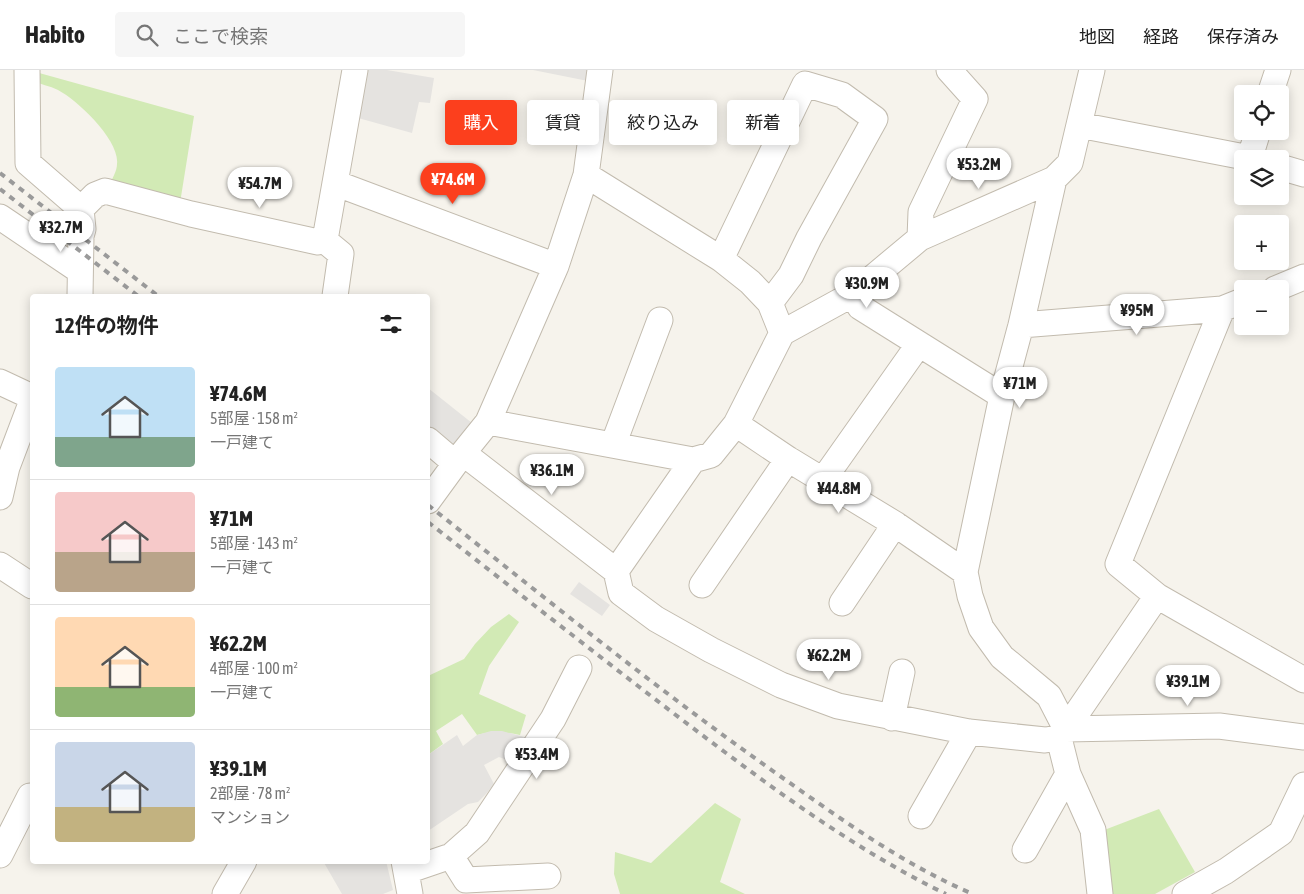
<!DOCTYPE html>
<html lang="ja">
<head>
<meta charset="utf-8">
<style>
	body { margin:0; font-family:"Asap Condensed","Noto Sans JP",sans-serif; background:#f6f6f6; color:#222; height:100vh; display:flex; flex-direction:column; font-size:19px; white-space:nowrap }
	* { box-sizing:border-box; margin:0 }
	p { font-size:16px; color:#767676 }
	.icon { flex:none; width:28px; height:28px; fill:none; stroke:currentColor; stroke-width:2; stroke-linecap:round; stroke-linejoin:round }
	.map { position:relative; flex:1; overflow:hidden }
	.sheet { position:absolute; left:30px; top:224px; width:400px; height:570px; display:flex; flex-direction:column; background:#fff; border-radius:5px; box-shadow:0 2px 12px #0003 }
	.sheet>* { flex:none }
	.guide { position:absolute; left:445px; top:30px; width:475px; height:45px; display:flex; gap:10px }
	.buttons { position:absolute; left:1234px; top:15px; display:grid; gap:10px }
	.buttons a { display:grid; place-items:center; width:55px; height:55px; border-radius:5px; background:#fff; box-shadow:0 2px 12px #0003; font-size:25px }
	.price { position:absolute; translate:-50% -42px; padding:0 11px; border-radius:18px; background:#fff; color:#222; font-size:16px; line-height:32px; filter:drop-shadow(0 1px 2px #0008) }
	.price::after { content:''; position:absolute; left:50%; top:30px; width:15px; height:11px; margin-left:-8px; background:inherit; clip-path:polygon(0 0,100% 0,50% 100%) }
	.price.on { background:#fc3f1d; color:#fff }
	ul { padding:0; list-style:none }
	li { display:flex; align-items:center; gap:15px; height:125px; padding:0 25px }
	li+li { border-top:1px solid #e0e0e0 }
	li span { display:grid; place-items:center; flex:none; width:140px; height:100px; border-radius:5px; color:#555 }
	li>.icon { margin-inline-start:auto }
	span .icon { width:60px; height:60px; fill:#fffc; stroke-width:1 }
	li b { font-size:21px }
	h2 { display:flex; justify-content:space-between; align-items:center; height:60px; padding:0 25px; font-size:21px }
	.tag { padding:0 18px; border-radius:5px; background:#fff; box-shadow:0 2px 12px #0003; font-size:18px; line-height:45px }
	.tag.on { background:#fc3f1d; color:#fff }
	header { display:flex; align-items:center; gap:30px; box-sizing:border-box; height:70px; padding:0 25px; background:#fff; border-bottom:1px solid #e0e0e0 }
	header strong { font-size:24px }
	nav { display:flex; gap:28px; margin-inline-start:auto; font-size:18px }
	.search { width:350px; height:45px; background:#f6f6f6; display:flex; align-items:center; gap:12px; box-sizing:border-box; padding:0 18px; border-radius:5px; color:#767676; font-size:19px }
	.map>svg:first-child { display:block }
</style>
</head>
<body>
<header>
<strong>Habito</strong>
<div class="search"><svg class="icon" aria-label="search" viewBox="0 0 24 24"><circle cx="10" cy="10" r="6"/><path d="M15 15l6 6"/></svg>ここで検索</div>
<nav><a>地図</a><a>経路</a><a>保存済み</a></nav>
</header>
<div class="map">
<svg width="1304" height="824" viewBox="0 0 1304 824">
	<rect width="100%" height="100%" fill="#f6f3ec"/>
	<path fill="#d2eab5" d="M32,1L194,46L180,133L109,116C112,109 117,101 117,94C120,70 77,30 58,20C50,16 40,14 32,11Z
		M509,544L519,552L489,596L479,624L526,645L520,665C504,662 493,661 477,665L462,644L436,661L443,674L428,685V606L464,589L475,574L491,557Z
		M715,733L741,749L720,812L745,824H620L614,804L615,782L651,793Z
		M1159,739L1195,802L1155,824H1106L1099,762Z"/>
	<path fill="#e5e3e0" d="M360,0H387L434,8L430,33L419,32L412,63L351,46Z
		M533,0H590L588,11Z
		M428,318L472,353L451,380L428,361Z
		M579,512L610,535L602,546L570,524Z
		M491,661H502L528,668L509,699L507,690L499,687L484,695L494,714L486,724L478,732L468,734L428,761V685L457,665L463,676L477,665Z
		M323,791H386L393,820L383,824H342Z"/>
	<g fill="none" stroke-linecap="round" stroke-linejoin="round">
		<g stroke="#c2bbae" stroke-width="27">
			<path id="minor" d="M27,0L28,93L81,139L83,159L81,166L80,226
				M1270,24L1278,0
				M1079,55L1255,89
				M1250,87L1258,61
				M1280,97L1304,104
				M335,113L556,196
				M81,139L95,125L105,121L191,144L318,172L324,170L326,164L355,0
				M0,147L80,201
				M920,168L921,142L975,29L949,0
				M324,170L341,184L335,226
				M721,189L805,14L842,25L875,49L809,168L791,205L770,233
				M1275,219L1304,207
				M853,224L860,237L1002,326
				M1222,239L1118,494L1157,526L1304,610
				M1021,255L1222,239L1242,231
				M782,263L853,224L920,168L1054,109
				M0,312L32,327
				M488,352L693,390L711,385L736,354L782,263L770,233L750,212L721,189L586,105
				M736,354L788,389L895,454L965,502
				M428,370L455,393
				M613,375L660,250
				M463,383L616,501L621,523L656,549L711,580L781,615L838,636L969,662L1045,670L1059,668L1066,659L1157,526
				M823,410L919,274
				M0,427L7,397L32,331
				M428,431L463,383L488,352L556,196L586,105L600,0
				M0,495L32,516
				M616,501L693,390
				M702,515L788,389
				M842,533L895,454
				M892,648L902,602
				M1066,659L1049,626L1002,587L981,558L970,526L965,502L1002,326L1021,255L1054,109L1070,93L1092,0
				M1066,659L1219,656L1304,667
				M1059,668L1068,704L1093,760L1100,824
				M921,746L969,662
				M1025,780L1068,704
				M0,785L30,726
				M451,786L466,810L548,806
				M404,791L410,824
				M407,801L451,786L477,763L553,649L579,598
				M225,824L244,791
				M1185,824L1226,801L1281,763L1304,715"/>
		</g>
		<use href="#minor" stroke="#fff" stroke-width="25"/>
		<path stroke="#9a9a9a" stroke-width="4" stroke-dasharray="6 6" stroke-linecap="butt" d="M0,103L158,226
			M0,119L138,226
			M428,435C544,527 659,621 780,706C841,749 904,795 973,824
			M428,452C512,518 596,584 681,649C764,712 851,778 946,824"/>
	</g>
</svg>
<div class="buttons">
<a><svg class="icon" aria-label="locate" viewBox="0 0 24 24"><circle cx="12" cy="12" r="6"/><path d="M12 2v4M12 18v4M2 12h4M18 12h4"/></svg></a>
<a><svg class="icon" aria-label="layers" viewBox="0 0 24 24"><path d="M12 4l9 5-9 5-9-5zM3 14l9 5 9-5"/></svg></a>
<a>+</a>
<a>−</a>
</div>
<b class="price" style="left:979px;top:120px">¥53.2M</b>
<b class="price on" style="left:453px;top:135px">¥74.6M</b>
<b class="price" style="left:260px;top:139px">¥54.7M</b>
<b class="price" style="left:61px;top:183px">¥32.7M</b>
<b class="price" style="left:867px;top:239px">¥30.9M</b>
<b class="price" style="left:1137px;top:266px">¥95M</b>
<b class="price" style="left:1020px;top:339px">¥71M</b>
<b class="price" style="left:552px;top:426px">¥36.1M</b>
<b class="price" style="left:839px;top:444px">¥44.8M</b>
<b class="price" style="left:829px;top:611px">¥62.2M</b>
<b class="price" style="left:1188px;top:637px">¥39.1M</b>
<b class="price" style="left:537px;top:710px">¥53.4M</b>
<div class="guide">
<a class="tag on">購入</a>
<a class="tag">賃貸</a>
<a class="tag">絞り込み</a>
<a class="tag">新着</a>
</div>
<section class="sheet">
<h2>12件の物件<svg class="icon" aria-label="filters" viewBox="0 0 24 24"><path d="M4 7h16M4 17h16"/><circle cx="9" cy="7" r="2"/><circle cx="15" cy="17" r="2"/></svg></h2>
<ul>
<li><span style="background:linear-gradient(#bfe0f5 70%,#7fa58c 0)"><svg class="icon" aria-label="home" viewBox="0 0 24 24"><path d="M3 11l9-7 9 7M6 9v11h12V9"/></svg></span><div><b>¥74.6M</b><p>5部屋 · 158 m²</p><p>一戸建て</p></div></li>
<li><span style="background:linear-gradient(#f6c9c9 60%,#b9a48a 0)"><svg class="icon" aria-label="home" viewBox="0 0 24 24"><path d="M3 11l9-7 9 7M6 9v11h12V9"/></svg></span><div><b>¥71M</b><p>5部屋 · 143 m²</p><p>一戸建て</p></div></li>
<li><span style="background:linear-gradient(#ffd9b3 70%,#8fb573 0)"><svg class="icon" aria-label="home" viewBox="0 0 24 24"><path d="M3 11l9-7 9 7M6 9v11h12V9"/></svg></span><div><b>¥62.2M</b><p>4部屋 · 100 m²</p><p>一戸建て</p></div></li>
<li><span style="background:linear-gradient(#c9d6e8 65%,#c2b280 0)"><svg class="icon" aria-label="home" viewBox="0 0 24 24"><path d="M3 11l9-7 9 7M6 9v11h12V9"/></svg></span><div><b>¥39.1M</b><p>2部屋 · 78 m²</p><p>マンション</p></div></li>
</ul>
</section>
</div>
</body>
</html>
